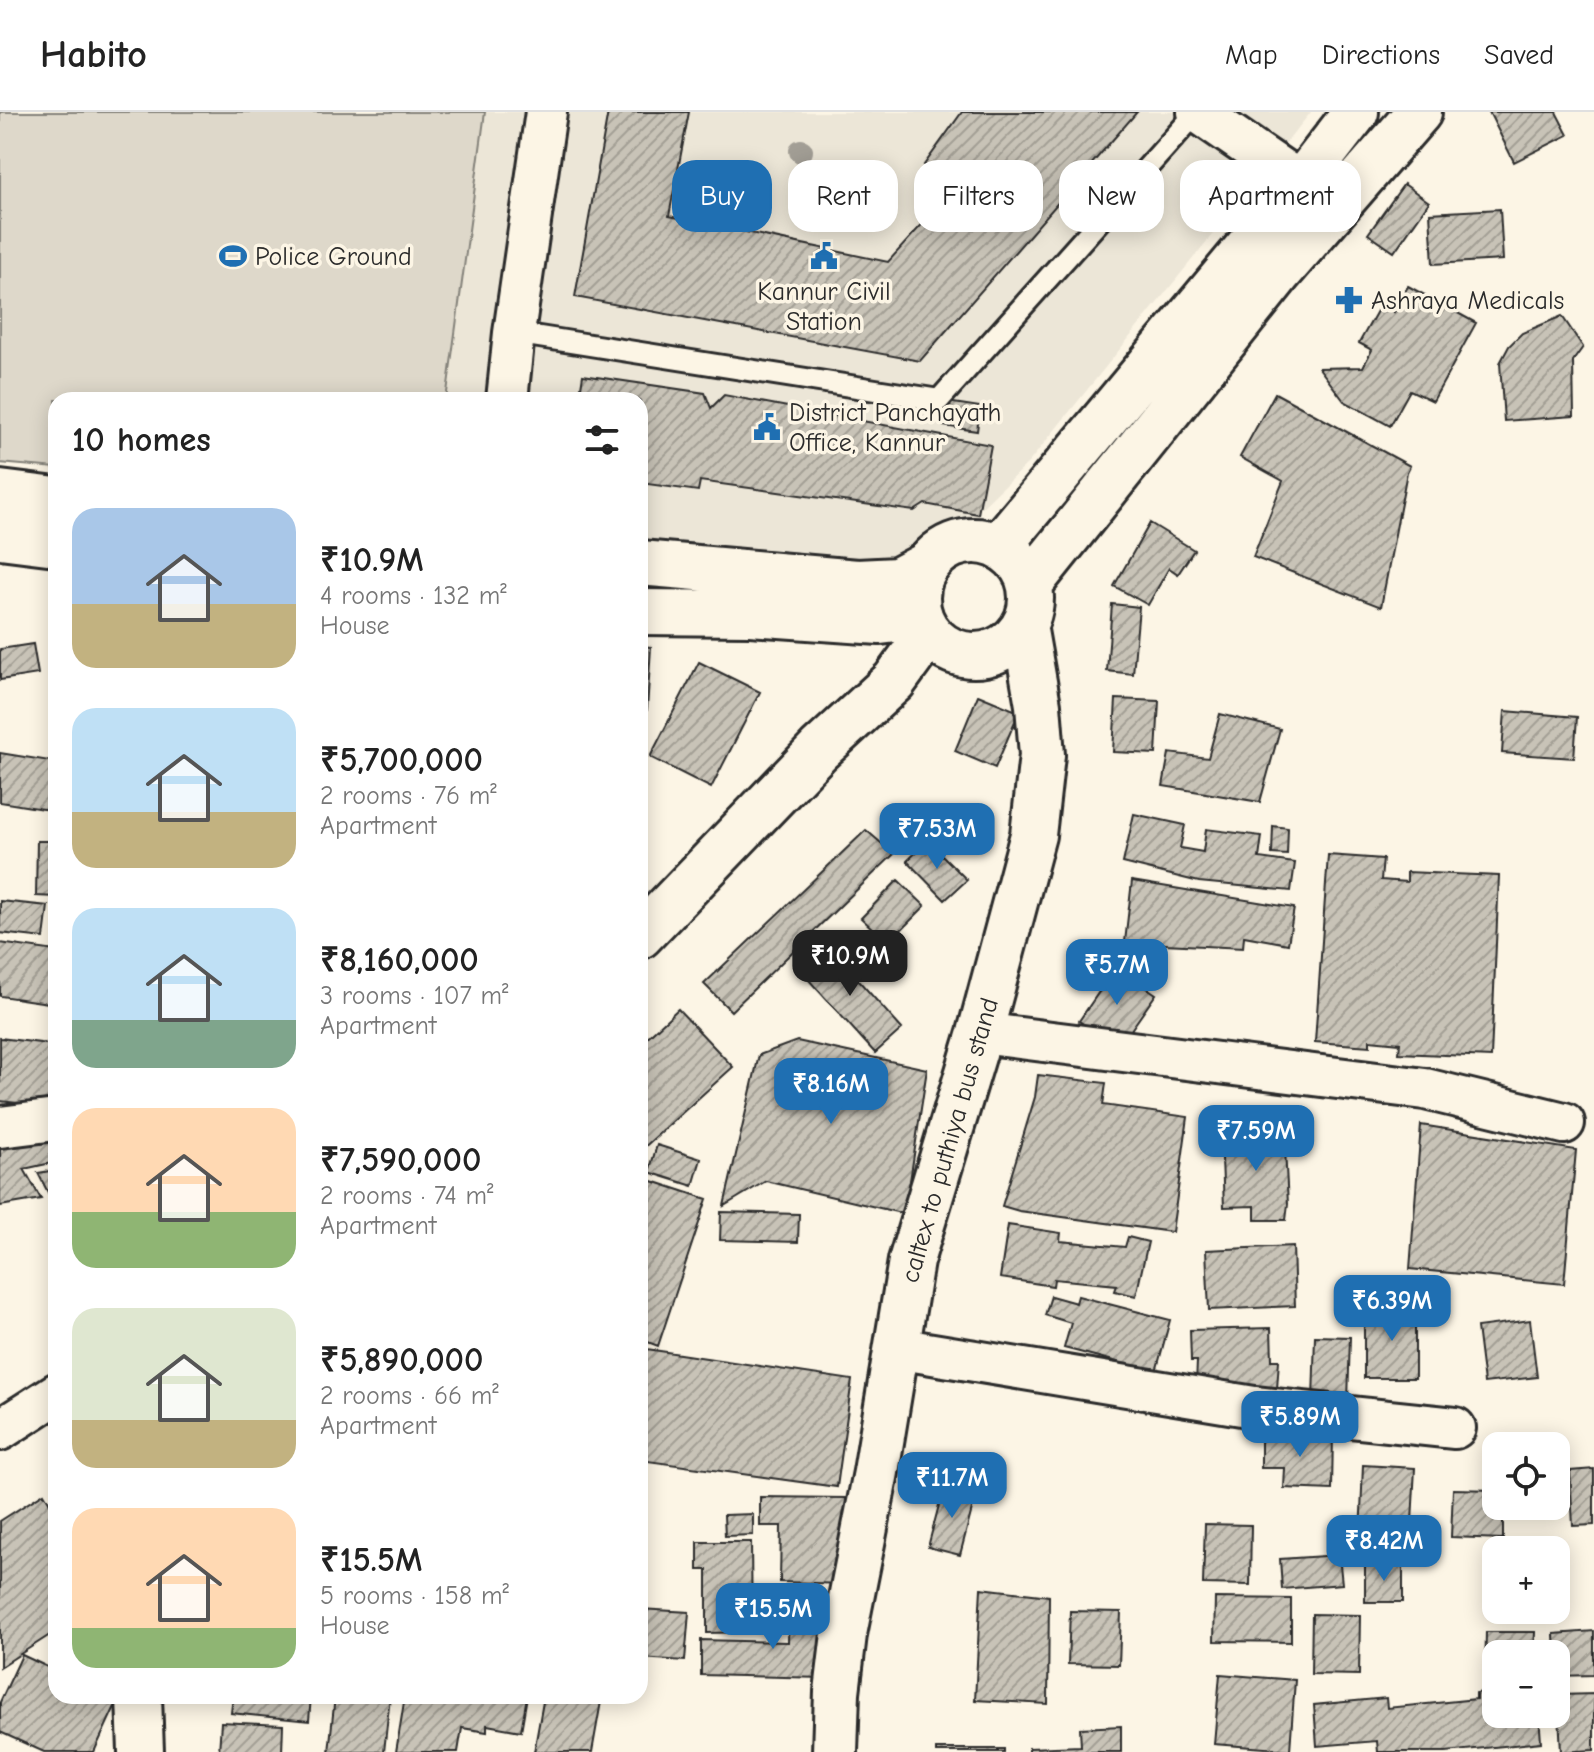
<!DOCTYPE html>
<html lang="en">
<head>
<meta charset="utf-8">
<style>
	body { margin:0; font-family:"Comic Neue",sans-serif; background:#f6f6f6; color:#222; height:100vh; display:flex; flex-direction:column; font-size:30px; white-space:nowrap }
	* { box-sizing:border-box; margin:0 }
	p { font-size:26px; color:#767676 }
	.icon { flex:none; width:44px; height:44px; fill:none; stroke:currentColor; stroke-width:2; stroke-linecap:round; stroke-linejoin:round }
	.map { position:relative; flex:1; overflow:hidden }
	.drawer { position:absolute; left:48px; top:280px; width:600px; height:1312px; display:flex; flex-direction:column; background:#fff; border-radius:24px; box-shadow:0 4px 20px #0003 }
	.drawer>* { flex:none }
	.guide { position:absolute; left:672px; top:48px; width:760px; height:72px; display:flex; gap:16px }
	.controls { position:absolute; left:1482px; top:1320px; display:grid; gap:16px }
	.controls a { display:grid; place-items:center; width:88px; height:88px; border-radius:16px; background:#fff; box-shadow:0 4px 20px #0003; font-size:40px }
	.price { position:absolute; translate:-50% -68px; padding:0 18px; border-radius:16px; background:#1f6fb2; color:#fff; font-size:26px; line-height:52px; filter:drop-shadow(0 2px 4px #0008) }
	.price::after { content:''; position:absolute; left:50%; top:48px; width:24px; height:18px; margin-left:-12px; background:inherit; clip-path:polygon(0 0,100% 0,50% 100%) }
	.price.selected { background:#222; color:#fff }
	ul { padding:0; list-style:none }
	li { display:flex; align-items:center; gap:24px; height:200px; padding:0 24px }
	li span { display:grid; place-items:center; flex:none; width:224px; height:160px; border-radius:24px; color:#555 }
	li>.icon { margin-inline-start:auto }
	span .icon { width:96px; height:96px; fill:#fffc; stroke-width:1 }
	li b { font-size:34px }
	h2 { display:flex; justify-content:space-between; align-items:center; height:96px; padding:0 24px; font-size:34px }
	.tag { padding:0 28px; border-radius:24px; background:#fff; box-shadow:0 4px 20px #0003; font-size:28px; line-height:72px }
	.tag.selected { background:#1f6fb2; color:#fff }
	header { display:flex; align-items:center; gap:48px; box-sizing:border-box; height:112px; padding:0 40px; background:#fff; border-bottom:2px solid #e0e0e0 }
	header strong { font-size:38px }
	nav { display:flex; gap:44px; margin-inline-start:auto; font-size:28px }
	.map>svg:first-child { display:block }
</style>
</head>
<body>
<header>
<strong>Habito</strong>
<nav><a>Map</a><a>Directions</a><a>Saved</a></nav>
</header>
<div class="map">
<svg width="1594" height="1640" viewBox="0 0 1594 1640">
	<defs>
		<pattern id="building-hatch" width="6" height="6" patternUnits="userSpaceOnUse" patternTransform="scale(2)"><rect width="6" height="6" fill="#c8c3b7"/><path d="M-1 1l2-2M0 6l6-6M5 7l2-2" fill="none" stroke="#a39f95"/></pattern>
	</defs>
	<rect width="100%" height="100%" fill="#fcf5e5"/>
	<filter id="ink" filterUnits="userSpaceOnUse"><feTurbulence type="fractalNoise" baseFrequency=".0125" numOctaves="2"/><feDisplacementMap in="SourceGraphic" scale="16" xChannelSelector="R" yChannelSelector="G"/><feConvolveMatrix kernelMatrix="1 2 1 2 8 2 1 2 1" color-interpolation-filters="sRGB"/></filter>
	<g filter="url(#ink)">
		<path fill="#ece6d7" d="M470,0H1311L1029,350L953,423L880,448L808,455L640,429V288H435Z"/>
		<path fill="#ded8ca" stroke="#84827a" stroke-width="2" d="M0,0H485L446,288H56V356L0,351Z"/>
		<path fill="url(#building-hatch)" stroke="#2b2b2b" stroke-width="2" d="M608,0H689L669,104L888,150L957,74L924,53L962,0H1137L920,249L575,185Z
			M1489,0H1556L1568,23L1514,50Z
			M1404,72L1429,90L1394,140L1368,122Z
			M1500,97L1503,148L1433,152L1430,101Z
			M1408,174L1476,211L1433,289L1410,278L1390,314L1344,289L1319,256L1363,255L1372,238L1359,231L1381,192L1394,200Z
			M1562,204L1583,235L1573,249L1574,304L1504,309L1500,251L1509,234L1522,221Z
			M583,263L705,281L711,296L724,283L991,333L978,402L925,392L914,399L700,369L698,379L640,371V288H579Z
			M1275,281L1410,354L1407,360L1381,495L1253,445L1283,369L1240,345Z
			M947,290L980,295L977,319L943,314Z
			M1150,411L1194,438L1178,462L1169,456L1148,493L1114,474Z
			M1112,492L1139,495L1133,562L1107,559Z
			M33,532L38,562L0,568V537Z
			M640,534L651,535L647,598H640Z
			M699,550L760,580L711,676L650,645Z
			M978,583L1019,600L995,656L955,639Z
			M1116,587L1159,589L1156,642L1113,640Z
			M1505,599L1577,605L1574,646L1502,641Z
			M1220,602L1280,617L1260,690L1163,674L1169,641L1208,646Z
			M0,641L56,650V699L0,690Z
			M1134,702L1185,713L1180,736L1203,740L1206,717L1262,724L1259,746L1295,751L1291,779L1199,770L1123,751Z
			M1273,714L1288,716L1287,743L1272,742Z
			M866,718L894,742L731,899L704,872Z
			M37,729H56V785L36,784Z
			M928,729L967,768L945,788L907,749Z
			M1328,743L1383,747L1381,768L1407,770V760L1499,764L1491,945L1399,941L1400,931L1370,928V934L1315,930Z
			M898,768L925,794L888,831L861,806Z
			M1132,769L1294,796L1288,832L1244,824L1243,836L1125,830Z
			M0,789L48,794L44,826L0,821Z
			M0,831L56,839V892L0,884Z
			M825,831L902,917L875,941L798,856Z
			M1116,855L1156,882L1119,935L1079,909Z
			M678,897L733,955L640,1039V932Z
			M0,926L56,933L53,995L0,989Z
			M797,929L927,957L905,1102L766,1069L724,1094L759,943Z
			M1038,963L1106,971L1103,993L1188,1005L1172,1120L1019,1099L1002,1094L1035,985Z
			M1421,1013L1576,1038L1564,1172L1410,1157Z
			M56,1015V1050L24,1057L41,1087L0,1094V1023Z
			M1284,1019L1288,1092L1286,1108H1255V1094L1224,1095L1221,1022Z
			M657,1033L701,1047L693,1074L649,1060Z
			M56,1058V1096L38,1061Z
			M640,1065L707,1087L658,1234L640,1227Z
			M721,1100L799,1102L798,1130L720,1128Z
			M1008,1113L1061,1121L1060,1129L1125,1135L1128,1125L1148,1130L1136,1184L1115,1179L1117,1173L1054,1167L1053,1174L1000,1166Z
			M1293,1134L1295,1194L1209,1198L1206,1138Z
			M1395,1179L1415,1181L1413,1212H1415V1266H1364V1212H1393Z
			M1051,1184L1076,1191L1078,1184L1170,1208L1156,1260L1064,1236L1071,1211L1045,1203Z
			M1530,1208L1537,1265L1484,1271L1477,1215Z
			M1271,1216L1272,1248H1279L1277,1277L1196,1273L1197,1249H1191L1190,1218Z
			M1315,1224L1350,1225L1348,1289L1313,1288Z
			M640,1236L852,1268L837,1375L640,1348Z
			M1261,1322H1333L1332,1378L1284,1376L1285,1356H1261Z
			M1363,1353L1415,1356L1411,1428L1360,1425Z
			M1594,1357V1413L1573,1414L1570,1359Z
			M944,1374L976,1382L960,1443L928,1435Z
			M1453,1377L1496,1378V1394H1503V1427L1451,1425Z
			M44,1381L51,1393L56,1390V1519L0,1555V1409Z
			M760,1385L846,1386L845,1472L780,1470L781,1414H760Z
			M753,1402V1423L725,1424L724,1403Z
			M1205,1412L1251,1413L1250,1473L1203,1472Z
			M698,1430H751L752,1520L707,1521V1458H698Z
			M1339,1443L1342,1472L1282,1477L1280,1447Z
			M1365,1452H1403V1490H1365Z
			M981,1476L1049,1484L1048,1592L975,1588Z
			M1215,1486L1291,1487V1530L1214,1529Z
			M789,1496H825L824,1566L701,1563V1528L788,1530Z
			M640,1497L689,1500L685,1549L640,1546Z
			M1070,1499L1121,1500L1119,1553L1068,1552Z
			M1312,1502L1360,1503L1359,1563L1311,1562Z
			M1594,1519V1563L1556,1564L1554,1522Z
			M1486,1520H1535L1534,1542H1496V1561H1485Z
			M22,1543L56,1559V1584H110L118,1588L94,1640H44L0,1620V1590Z
			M1220,1562L1295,1568L1290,1638L1214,1632Z
			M1496,1578V1602H1539L1541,1630L1446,1640H1378L1377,1629L1317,1634L1314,1593L1386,1586L1387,1596L1476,1587V1581Z
			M1594,1582V1638L1561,1640L1558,1583Z
			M233,1584H311L309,1609L231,1601Z
			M335,1584H390L384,1640H329Z
			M405,1584H527L521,1619L487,1613V1620L462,1616L458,1640H396Z
			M544,1584H602L592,1640H534Z
			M221,1610L283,1613L282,1640H219Z
			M1121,1614V1640H1029V1636L1081,1634L1080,1616Z
			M936,1637H1004V1640H936Z"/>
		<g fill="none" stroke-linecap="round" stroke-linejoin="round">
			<g stroke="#2b2b2b" stroke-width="26">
				<path id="service" d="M514,221L939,288L1197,0"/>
			</g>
			<g stroke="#2b2b2b" stroke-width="46">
				<path id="minor" d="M1198,0L1301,71
					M507,288L514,221L546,0
					M980,921L1425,977L1564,1011
					M0,1015L56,1008
					M896,1236L1254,1295L1455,1316
					M0,1318L56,1282"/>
			</g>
			<g stroke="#2b2b2b" stroke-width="50">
				<path id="tertiary" d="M0,381L56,388
					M0,424L56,431
					M640,451L857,470L898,468L928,452
					M640,500L750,501L880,510L920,505"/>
			</g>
			<g stroke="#2b2b2b" stroke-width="50">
				<path id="secondary" d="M917 486a57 57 0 1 1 114 0a57 57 0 1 1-114 0Z
					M999,434L1301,71L1356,0
					M1030,472L1279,161L1419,0
					M640,824L819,638L894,569L929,521
					M139,1584L141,1640
					M835,1640L837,1580L844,1522L876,1360L911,1149L980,921L1033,723L1042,643L1038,593L1024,513"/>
			</g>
			<use href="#service" stroke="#fcf5e5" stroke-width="20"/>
			<use href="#minor" stroke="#fcf5e5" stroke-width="40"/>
			<use href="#tertiary" stroke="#fcf5e5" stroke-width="44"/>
			<use href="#secondary" stroke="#fcf5e5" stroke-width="44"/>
		</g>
		<circle fill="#a29e95" cx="801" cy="39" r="12"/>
	</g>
	<defs>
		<g id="stadium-bare" transform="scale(2.16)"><path d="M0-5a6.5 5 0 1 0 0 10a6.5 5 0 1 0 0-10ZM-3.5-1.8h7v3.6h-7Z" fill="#1f6fb2" stroke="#fcf5e5" stroke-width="2.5" paint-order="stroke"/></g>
		<g id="civic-bare" transform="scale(2.16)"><path d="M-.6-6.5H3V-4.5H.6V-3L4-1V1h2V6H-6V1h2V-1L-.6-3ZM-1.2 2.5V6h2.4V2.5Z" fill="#1f6fb2" stroke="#fcf5e5" stroke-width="2.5" paint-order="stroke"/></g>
		<g id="pharmacy-bare" transform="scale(2.16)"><path d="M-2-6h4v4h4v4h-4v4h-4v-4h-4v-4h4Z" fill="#1f6fb2" stroke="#fcf5e5" stroke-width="2.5" paint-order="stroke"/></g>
	</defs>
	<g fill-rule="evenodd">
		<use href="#stadium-bare" x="233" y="144"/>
		<use href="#civic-bare" x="824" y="144"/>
		<use href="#pharmacy-bare" x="1349" y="188"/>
		<use href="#civic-bare" x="767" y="315"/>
	</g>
	<g text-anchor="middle" stroke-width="7" stroke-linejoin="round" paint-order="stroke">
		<g font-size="26" fill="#2b2b2b" stroke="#fcf5e5" text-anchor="start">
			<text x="255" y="153">Police Ground</text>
			<text x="824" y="188" text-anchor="middle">Kannur Civil<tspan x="824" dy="30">Station</tspan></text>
			<text x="1371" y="197">Ashraya Medicals</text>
			<text x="789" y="309">District Panchayath<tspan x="789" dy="30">Office, Kannur</tspan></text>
		</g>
		<g font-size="26" fill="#2b2b2b" stroke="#fcf5e5">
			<text transform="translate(949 1028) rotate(-74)" y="9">caltex to puthiya bus stand</text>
		</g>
	</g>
</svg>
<div class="controls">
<a><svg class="icon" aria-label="locate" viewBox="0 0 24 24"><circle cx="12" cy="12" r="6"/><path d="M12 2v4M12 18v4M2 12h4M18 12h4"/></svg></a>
<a>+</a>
<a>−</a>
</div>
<b class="price" style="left:937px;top:759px">₹7.53M</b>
<b class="price selected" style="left:850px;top:886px">₹10.9M</b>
<b class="price" style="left:1117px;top:895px">₹5.7M</b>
<b class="price" style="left:831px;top:1014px">₹8.16M</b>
<b class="price" style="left:1256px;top:1061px">₹7.59M</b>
<b class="price" style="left:1392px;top:1231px">₹6.39M</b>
<b class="price" style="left:1300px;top:1347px">₹5.89M</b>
<b class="price" style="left:952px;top:1408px">₹11.7M</b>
<b class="price" style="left:1384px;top:1471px">₹8.42M</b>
<b class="price" style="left:773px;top:1539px">₹15.5M</b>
<div class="guide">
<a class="tag selected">Buy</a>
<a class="tag">Rent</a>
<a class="tag">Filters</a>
<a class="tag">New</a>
<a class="tag">Apartment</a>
</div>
<section class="drawer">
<h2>10 homes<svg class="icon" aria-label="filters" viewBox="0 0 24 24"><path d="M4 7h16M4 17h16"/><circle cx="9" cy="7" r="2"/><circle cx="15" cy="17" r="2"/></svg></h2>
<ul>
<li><span style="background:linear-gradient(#a9c7e8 60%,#c2b280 0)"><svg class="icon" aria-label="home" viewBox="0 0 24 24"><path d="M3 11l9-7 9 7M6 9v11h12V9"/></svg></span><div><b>₹10.9M</b><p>4 rooms · 132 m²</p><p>House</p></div></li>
<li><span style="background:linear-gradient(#bfe0f5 65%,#c2b280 0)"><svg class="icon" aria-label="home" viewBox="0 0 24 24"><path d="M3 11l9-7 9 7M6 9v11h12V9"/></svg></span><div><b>₹5,700,000</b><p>2 rooms · 76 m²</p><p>Apartment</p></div></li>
<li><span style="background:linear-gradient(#bfe0f5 70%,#7fa58c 0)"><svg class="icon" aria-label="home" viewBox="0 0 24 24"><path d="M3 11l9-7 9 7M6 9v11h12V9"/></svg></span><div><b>₹8,160,000</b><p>3 rooms · 107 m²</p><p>Apartment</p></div></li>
<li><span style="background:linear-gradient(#ffd9b3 65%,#8fb573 0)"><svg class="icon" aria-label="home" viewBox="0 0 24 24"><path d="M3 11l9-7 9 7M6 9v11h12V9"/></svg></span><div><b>₹7,590,000</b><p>2 rooms · 74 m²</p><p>Apartment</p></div></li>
<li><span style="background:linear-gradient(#dfe7d0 70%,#c2b280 0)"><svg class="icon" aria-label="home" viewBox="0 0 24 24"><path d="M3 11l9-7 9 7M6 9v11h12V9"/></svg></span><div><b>₹5,890,000</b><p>2 rooms · 66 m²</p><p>Apartment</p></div></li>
<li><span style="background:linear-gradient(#ffd9b3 75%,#8fb573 0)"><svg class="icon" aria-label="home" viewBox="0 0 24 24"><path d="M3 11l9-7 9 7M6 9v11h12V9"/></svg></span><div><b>₹15.5M</b><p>5 rooms · 158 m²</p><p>House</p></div></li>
</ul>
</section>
</div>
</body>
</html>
